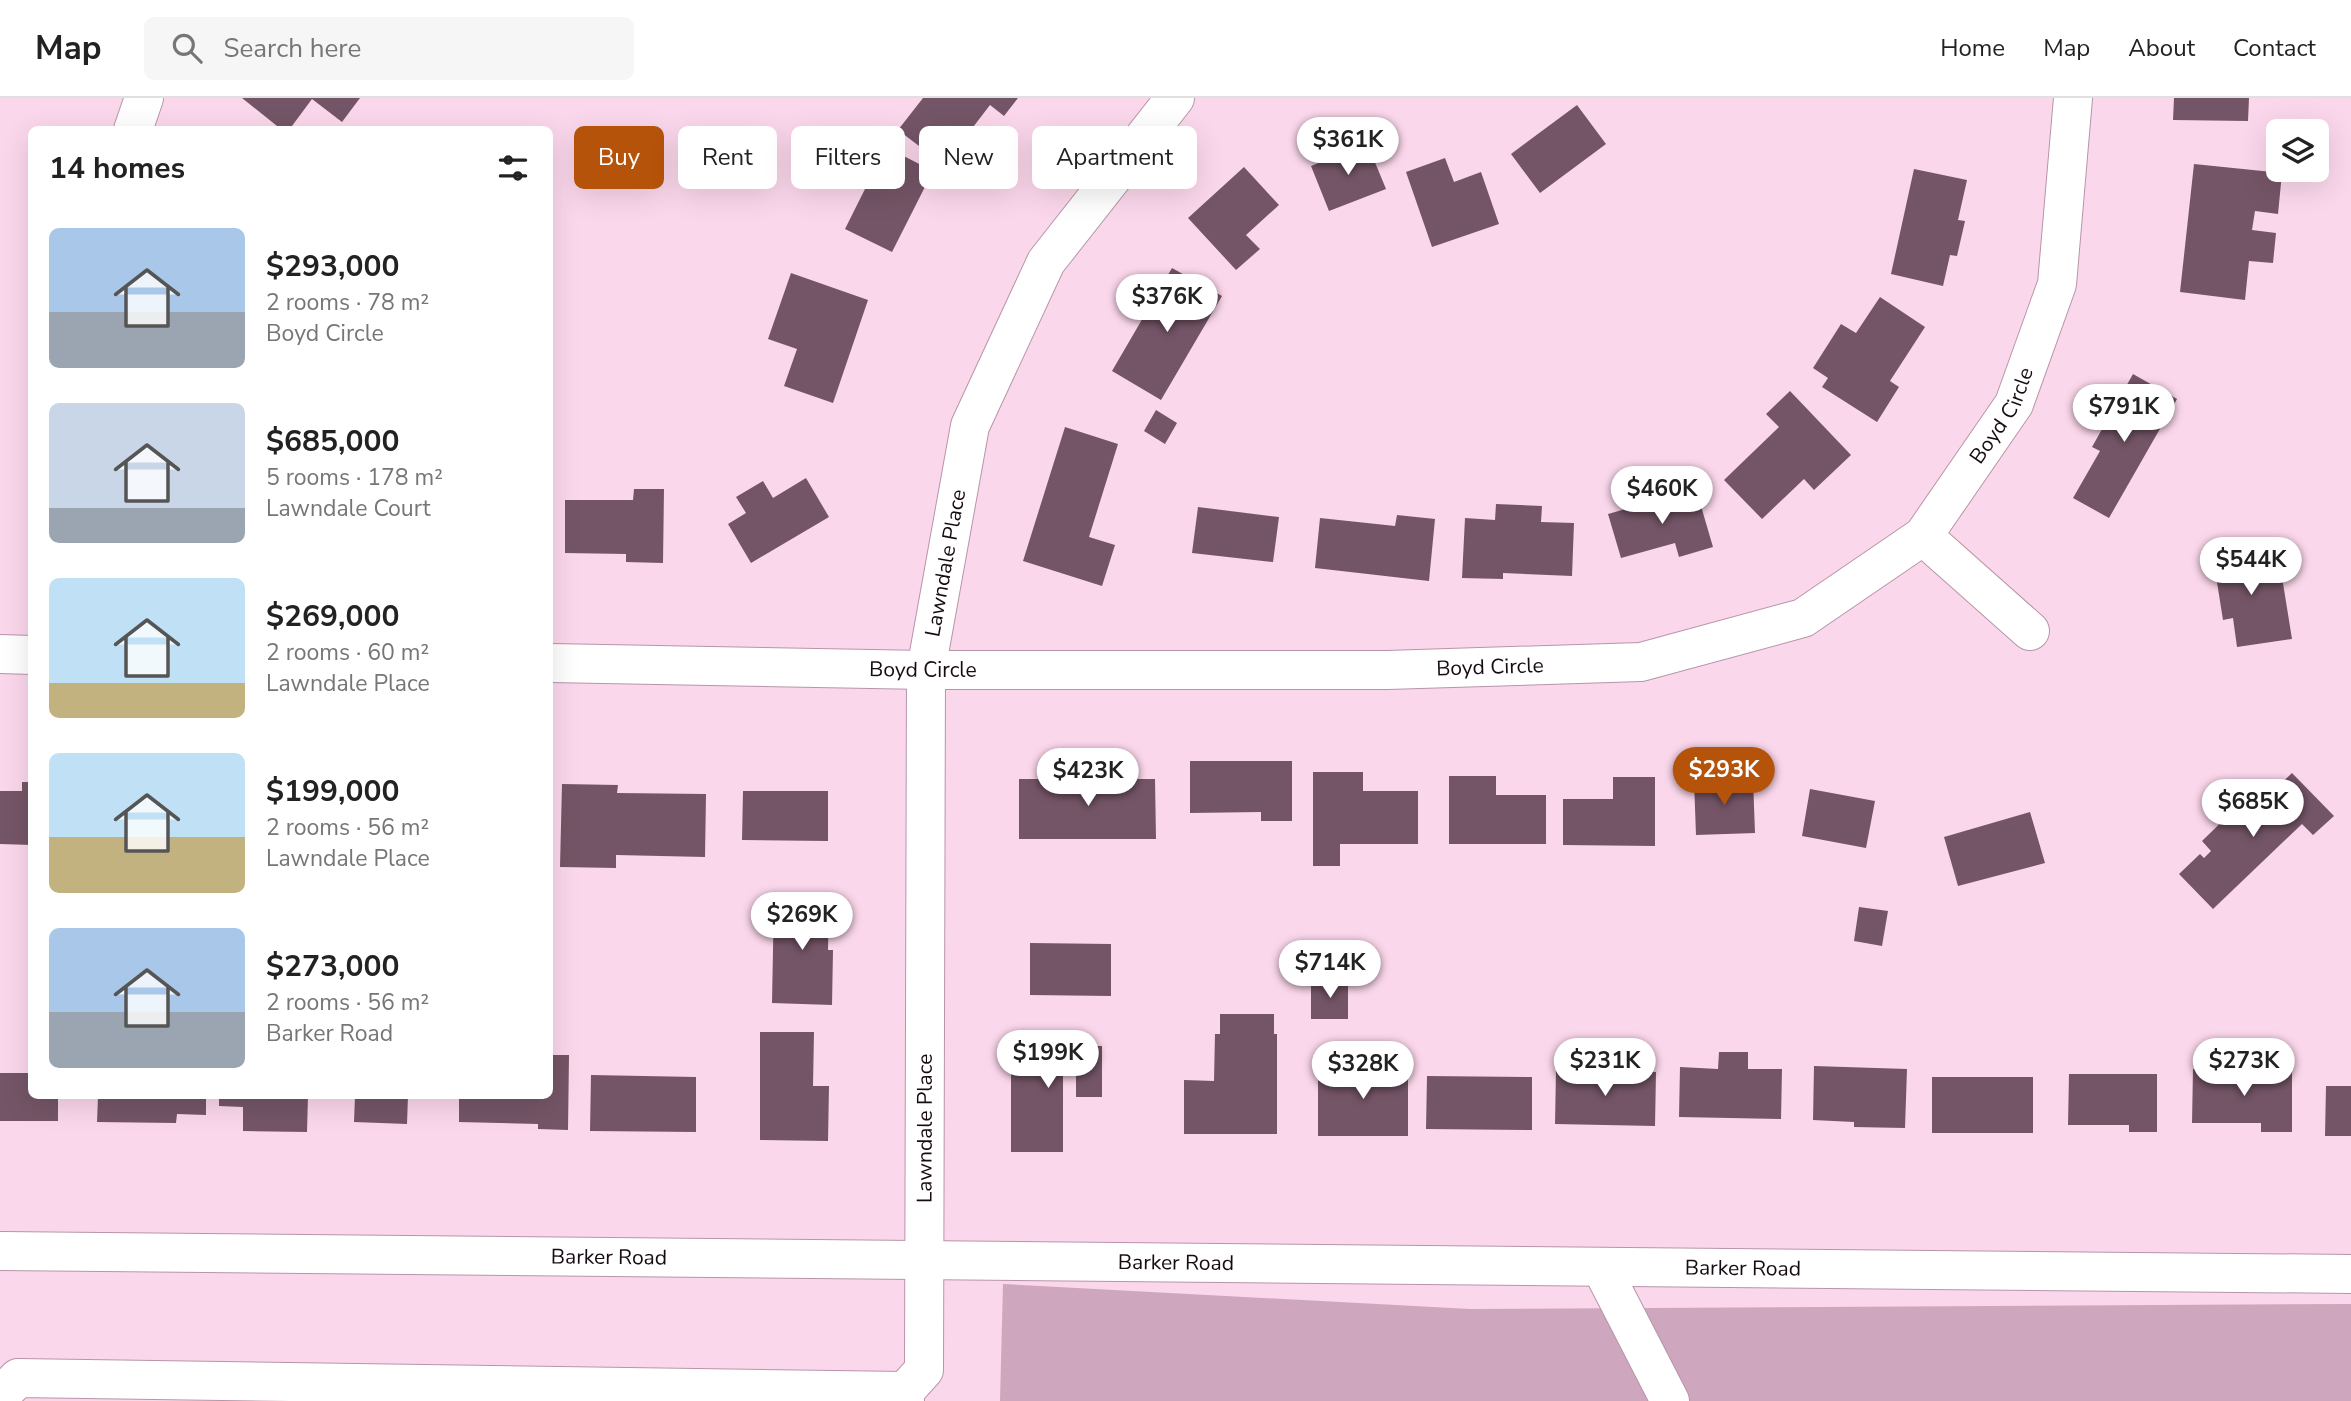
<!DOCTYPE html>
<html lang="en">
<head>
<meta charset="utf-8">
<style>
	body { margin:0; font-family:"Nunito Sans",sans-serif; background:#f6f6f6; color:#222; height:100vh; display:flex; flex-direction:column; font-size:26px; white-space:nowrap }
	* { box-sizing:border-box; margin:0 }
	p { font-size:23px; color:#767676 }
	.icon { flex:none; width:38px; height:38px; fill:none; stroke:currentColor; stroke-width:2; stroke-linecap:round; stroke-linejoin:round }
	.map { position:relative; flex:1; overflow:hidden }
	.sheet { position:absolute; left:28px; top:28px; width:525px; height:973px; display:flex; flex-direction:column; background:#fff; border-radius:10px; box-shadow:0 7px 28px #0002 }
	.sheet>* { flex:none }
	.hud { position:absolute; left:574px; top:28px; width:665px; height:63px; display:flex; gap:14px }
	.fabs { position:absolute; left:2266px; top:21px; display:grid; gap:14px }
	.fabs a { display:grid; place-items:center; width:63px; height:63px; border-radius:10px; background:#fff; box-shadow:0 7px 28px #0002; font-size:35px }
	.price { position:absolute; translate:-50% -60px; padding:0 16px; border-radius:24px; background:#fff; color:#222; font-size:23px; line-height:46px; filter:drop-shadow(0 2px 4px #0008) }
	.price::after { content:''; position:absolute; left:50%; top:42px; width:21px; height:16px; margin-left:-10px; background:inherit; clip-path:polygon(0 0,100% 0,50% 100%) }
	.price.active { background:#b45309; color:#fff }
	ul { padding:0; list-style:none }
	li { display:flex; align-items:center; gap:21px; height:175px; padding:0 21px }
	li span { display:grid; place-items:center; flex:none; width:196px; height:140px; border-radius:10px; color:#555 }
	li>.icon { margin-inline-start:auto }
	span .icon { width:84px; height:84px; fill:#fffc; stroke-width:1 }
	li b { font-size:30px }
	h2 { display:flex; justify-content:space-between; align-items:center; height:84px; padding:0 21px; font-size:30px }
	.pill { padding:0 24px; border-radius:10px; background:#fff; box-shadow:0 7px 28px #0002; font-size:24px; line-height:63px }
	.pill.active { background:#b45309; color:#fff }
	header { display:flex; align-items:center; gap:42px; box-sizing:border-box; height:98px; padding:0 35px; background:#fff; border-bottom:2px solid #e0e0e0 }
	header strong { font-size:33px }
	nav { display:flex; gap:38px; margin-inline-start:auto; font-size:24px }
	.search { width:490px; height:63px; background:#f6f6f6; display:flex; align-items:center; gap:18px; box-sizing:border-box; padding:0 24px; border-radius:10px; color:#767676; font-size:26px }
	.map>svg:first-child { display:block }
</style>
</head>
<body>
<header>
<strong>Map</strong>
<div class="search"><svg class="icon" aria-label="search" viewBox="0 0 24 24"><circle cx="10" cy="10" r="6"/><path d="M15 15l6 6"/></svg>Search here</div>
<nav><a>Home</a><a>Map</a><a>About</a><a>Contact</a></nav>
</header>
<div class="map">
<svg width="2351" height="1303" viewBox="0 0 2351 1303">
	<rect width="100%" height="100%" fill="#fbd7eb"/>
	<path fill="#cea6bd" d="M1003,1186L1470,1211L2351,1206V1303H1000Z"/>
	<path fill="#745567" d="M242,0H360L342,24L312,1L289,32H282Z
		M923,0H1018L1004,18L990,7L944,67L898,32Z
		M2174,0H2249L2248,23L2173,22Z
		M1577,7L1606,46L1540,95L1511,56Z
		M1367,45L1386,91L1329,113L1311,68Z
		M886,49L933,73L892,154L845,131Z
		M1445,60L1454,84L1481,74L1499,126L1432,149L1406,74Z
		M2194,66L2282,75L2278,116L2255,113L2252,132L2276,135L2273,165L2249,163L2245,202L2180,194Z
		M1244,69L1279,107L1246,137L1260,151L1236,172L1188,120Z
		M1914,71L1967,82L1958,122L1965,123L1957,158L1950,157L1943,188L1891,176Z
		M1172,170L1222,198L1161,302L1112,273Z
		M791,175L868,202L833,305L784,288L797,251L768,241Z
		M1880,199L1925,229L1890,283L1899,289L1877,324L1822,289L1828,280L1813,270L1841,226L1856,235Z
		M2133,276L2177,301L2109,420L2073,400L2100,353L2092,349Z
		M1790,293L1851,357L1814,392L1804,381L1762,421L1724,382L1779,329L1766,316Z
		M1156,312L1177,325L1165,346L1144,333Z
		M1065,329L1118,346L1089,439L1115,447L1102,488L1023,463Z
		M806,380L829,419L751,465L728,426L746,415L736,399L763,383L773,400Z
		M634,391H664L663,465L626,464V456L565,455V402H633Z
		M1696,391L1713,449L1679,459L1675,445L1621,460L1608,416Z
		M1496,406L1542,408L1541,424L1574,425L1572,478L1503,475V481L1462,480L1465,420L1495,422Z
		M1198,409L1279,419L1273,464L1192,455Z
		M1397,417L1435,421L1429,483L1315,470L1320,420L1395,428Z
		M2259,445L2265,482L2282,479L2292,541L2237,549L2233,520L2223,522L2212,453Z
		M1190,663H1292V723H1261V714L1190,715Z
		M1313,674H1363V693H1418V746H1340V768H1313Z
		M2292,675L2334,718L2313,737L2302,726L2213,811L2179,776L2200,756L2204,760L2211,753L2202,743L2239,707L2248,717Z
		M1082,676H1123V681H1155L1156,741H1019V681H1082Z
		M1449,678H1496V697H1546V746H1449Z
		M1613,679H1655V748L1563,747V701H1613Z
		M1753,681L1755,735L1696,737L1694,683Z
		M22,684H32V747L0,746V693H22Z
		M562,686L618,687L617,695L706,696L705,759L616,757V770L560,769Z
		M1810,691L1875,703L1866,750L1802,738Z
		M743,693H828V743L742,742Z
		M2030,714L2045,765L1958,788L1944,739Z
		M774,799L829,800L828,852H833L832,907L772,905Z
		M1859,809L1888,813L1882,848L1854,843Z
		M1030,845L1111,846V898L1030,897Z
		M1311,883H1348V921H1311Z
		M1220,916H1274V936H1277V1036H1184V982L1214,983L1215,936H1220Z
		M760,934H814L813,988H829L828,1043L760,1042Z
		M1011,943H1063V948H1102V999H1076V977H1063V1054H1011Z
		M1719,954H1748V971H1782L1781,1021L1679,1019L1680,969L1718,971Z
		M550,957H569L568,1032L538,1031V1026L459,1024V998H550Z
		M1318,968L1408,969V1038H1318Z
		M1814,968L1907,971L1905,1030L1854,1029V1024L1813,1022Z
		M2193,971L2292,972V1034H2261V1025H2192Z
		M1556,972L1656,974L1655,1028L1555,1026Z
		M0,975H32V998H58V1023H0Z
		M2069,976H2157V1034H2129V1027H2068Z
		M591,977L696,979V1034L590,1033Z
		M1427,978L1532,979V1032L1426,1031Z
		M1932,979H2033V1035H1932Z
		M2326,988H2351V1038H2325Z
		M98,998H206V1017L177,1016L176,1025L97,1024Z
		M219,998H308L307,1034L243,1033V1009L219,1008Z
		M355,998H408L407,1026L354,1024Z"/>
	<g fill="none" stroke-linecap="round" stroke-linejoin="round">
		<g stroke="#b795a9" stroke-width="40">
			<g id="minor">
				<path d="M133,32L144,0"/>
				<path d="M1923,438L2030,533"/>
				<path d="M0,556L32,557"/>
				<path id="s1" d="M550,565L926,572H1387L1641,564L1803,520L1923,438L2014,306L2057,186L2073,0"/>
				<path id="s2" d="M0,1153L2351,1176"/>
				<path d="M1601,1169L1670,1303"/>
				<path d="M0,1298L18,1280L905,1293"/>
				<path id="s3" d="M905,1303V1293L924,1272L926,572L970,328L1046,164L1175,0"/>
			</g>
		</g>
		<use href="#minor" stroke="#fff" stroke-width="38"/>
	</g>
	<g text-anchor="middle" stroke-width="7" stroke-linejoin="round" paint-order="stroke">
		<g font-size="21" fill="#170b13" stroke="#fff">
			<text dy="7" stroke="none"><textPath href="#s1" startOffset="1549">Boyd Circle</textPath></text>
			<text dy="7" stroke="none"><textPath href="#s3" startOffset="847">Lawndale Place</textPath></text>
			<text dy="7" stroke="none"><textPath href="#s1" startOffset="940">Boyd Circle</textPath></text>
			<text dy="7" stroke="none"><textPath href="#s1" startOffset="373">Boyd Circle</textPath></text>
			<text dy="7" stroke="none"><textPath href="#s3" startOffset="280">Lawndale Place</textPath></text>
			<text dy="7" stroke="none"><textPath href="#s2" startOffset="609">Barker Road</textPath></text>
			<text dy="7" stroke="none"><textPath href="#s2" startOffset="1176">Barker Road</textPath></text>
			<text dy="7" stroke="none"><textPath href="#s2" startOffset="1743">Barker Road</textPath></text>
		</g>
	</g>
</svg>
<div class="fabs">
<a><svg class="icon" aria-label="layers" viewBox="0 0 24 24"><path d="M12 4l9 5-9 5-9-5zM3 14l9 5 9-5"/></svg></a>
</div>
<b class="price" style="left:1348px;top:79px">$361K</b>
<b class="price" style="left:1167px;top:236px">$376K</b>
<b class="price" style="left:2124px;top:346px">$791K</b>
<b class="price" style="left:1662px;top:428px">$460K</b>
<b class="price" style="left:2251px;top:499px">$544K</b>
<b class="price active" style="left:1724px;top:709px">$293K</b>
<b class="price" style="left:1088px;top:710px">$423K</b>
<b class="price" style="left:2253px;top:741px">$685K</b>
<b class="price" style="left:802px;top:854px">$269K</b>
<b class="price" style="left:1330px;top:902px">$714K</b>
<b class="price" style="left:1048px;top:992px">$199K</b>
<b class="price" style="left:1605px;top:1000px">$231K</b>
<b class="price" style="left:2244px;top:1000px">$273K</b>
<b class="price" style="left:1363px;top:1003px">$328K</b>
<div class="hud">
<a class="pill active">Buy</a>
<a class="pill">Rent</a>
<a class="pill">Filters</a>
<a class="pill">New</a>
<a class="pill">Apartment</a>
</div>
<section class="sheet">
<h2>14 homes<svg class="icon" aria-label="filters" viewBox="0 0 24 24"><path d="M4 7h16M4 17h16"/><circle cx="9" cy="7" r="2"/><circle cx="15" cy="17" r="2"/></svg></h2>
<ul>
<li><span style="background:linear-gradient(#a9c7e8 60%,#9aa5b1 0)"><svg class="icon" aria-label="home" viewBox="0 0 24 24"><path d="M3 11l9-7 9 7M6 9v11h12V9"/></svg></span><div><b>$293,000</b><p>2 rooms · 78 m²</p><p>Boyd Circle</p></div></li>
<li><span style="background:linear-gradient(#c9d6e8 75%,#9aa5b1 0)"><svg class="icon" aria-label="home" viewBox="0 0 24 24"><path d="M3 11l9-7 9 7M6 9v11h12V9"/></svg></span><div><b>$685,000</b><p>5 rooms · 178 m²</p><p>Lawndale Court</p></div></li>
<li><span style="background:linear-gradient(#bfe0f5 75%,#c2b280 0)"><svg class="icon" aria-label="home" viewBox="0 0 24 24"><path d="M3 11l9-7 9 7M6 9v11h12V9"/></svg></span><div><b>$269,000</b><p>2 rooms · 60 m²</p><p>Lawndale Place</p></div></li>
<li><span style="background:linear-gradient(#bfe0f5 60%,#c2b280 0)"><svg class="icon" aria-label="home" viewBox="0 0 24 24"><path d="M3 11l9-7 9 7M6 9v11h12V9"/></svg></span><div><b>$199,000</b><p>2 rooms · 56 m²</p><p>Lawndale Place</p></div></li>
<li><span style="background:linear-gradient(#a9c7e8 60%,#9aa5b1 0)"><svg class="icon" aria-label="home" viewBox="0 0 24 24"><path d="M3 11l9-7 9 7M6 9v11h12V9"/></svg></span><div><b>$273,000</b><p>2 rooms · 56 m²</p><p>Barker Road</p></div></li>
</ul>
</section>
</div>
</body>
</html>
